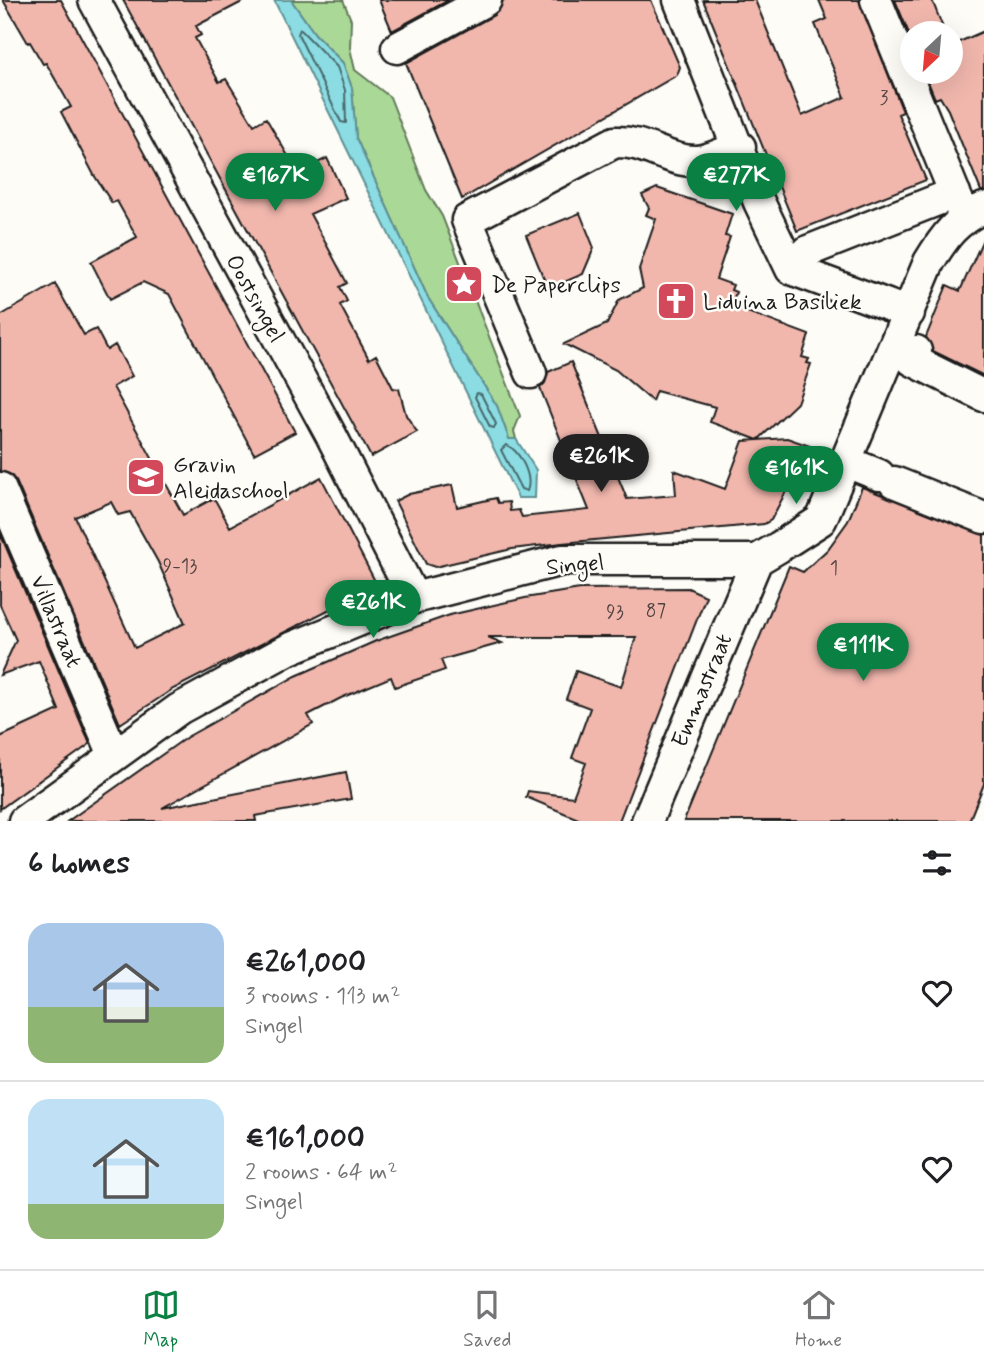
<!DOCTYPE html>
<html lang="en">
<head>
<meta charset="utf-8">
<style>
	body { margin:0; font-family:Mynerve,sans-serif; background:#f2f2f2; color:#202124; height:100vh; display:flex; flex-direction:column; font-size:26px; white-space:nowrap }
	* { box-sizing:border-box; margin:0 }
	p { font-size:23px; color:#757577 }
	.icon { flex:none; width:38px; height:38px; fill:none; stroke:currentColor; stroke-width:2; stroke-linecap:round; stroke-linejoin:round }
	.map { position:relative; height:821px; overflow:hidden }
	.side { display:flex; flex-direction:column; background:#fff; flex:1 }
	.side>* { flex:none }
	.needle { width:46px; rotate:206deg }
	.fabs { position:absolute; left:900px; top:21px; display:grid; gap:14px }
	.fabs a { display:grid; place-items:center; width:63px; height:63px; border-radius:50%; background:#fff; box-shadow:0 7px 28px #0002; font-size:35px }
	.price { position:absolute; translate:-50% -60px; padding:0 16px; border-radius:24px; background:#0b8043; color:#fff; font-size:23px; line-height:46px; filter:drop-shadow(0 2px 4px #0008) }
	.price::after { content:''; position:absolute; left:50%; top:42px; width:21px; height:16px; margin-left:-10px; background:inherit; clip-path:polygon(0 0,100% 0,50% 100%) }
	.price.selected { background:#222; color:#fff }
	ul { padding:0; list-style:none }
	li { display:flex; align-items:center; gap:21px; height:175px; padding:0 28px }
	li+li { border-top:2px solid #e0e0e0 }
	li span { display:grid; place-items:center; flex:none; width:196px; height:140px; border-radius:21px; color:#555 }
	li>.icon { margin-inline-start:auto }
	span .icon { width:84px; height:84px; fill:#fffc; stroke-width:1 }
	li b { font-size:30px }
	h2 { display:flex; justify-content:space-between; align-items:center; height:84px; padding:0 28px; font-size:30px }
	.dock { display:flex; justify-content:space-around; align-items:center; height:98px; border-top:2px solid #e0e0e0; background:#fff; font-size:19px; color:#757577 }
	.dock a { display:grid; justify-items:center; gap:4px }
	.dock .selected { color:#0b8043 }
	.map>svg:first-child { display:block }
</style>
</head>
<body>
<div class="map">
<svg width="984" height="821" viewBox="0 0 984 821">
	<rect width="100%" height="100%" fill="#fdfcf7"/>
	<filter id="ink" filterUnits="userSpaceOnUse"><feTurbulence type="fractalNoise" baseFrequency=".0143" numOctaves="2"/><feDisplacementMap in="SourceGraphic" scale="14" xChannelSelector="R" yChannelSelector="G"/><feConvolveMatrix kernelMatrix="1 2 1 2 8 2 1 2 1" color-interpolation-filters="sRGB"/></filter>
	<g filter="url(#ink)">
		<path fill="#aad897" stroke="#637a5a" stroke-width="2" d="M291,0H343L351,20L350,48L355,70L390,97L426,190L442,216L520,416L514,431L516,439H509L497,406L428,298L356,138L352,88L343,63L315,34Z"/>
		<path fill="#8bdde3" stroke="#5f9093" stroke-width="2" d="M274,0H291L315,34L343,63L352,88L356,138L428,298L497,406L509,439H516L536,470L535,498H518Z"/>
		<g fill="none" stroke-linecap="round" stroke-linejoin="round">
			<path stroke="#48696c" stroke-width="2" d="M300,29L337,67L345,90L346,123L341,122L298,34Z
				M477,393L481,394L496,424L494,428L490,427L475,397Z
				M506,445C520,450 533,477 527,491L521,489L501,450Z"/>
		</g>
		<path fill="#f1b7ad" stroke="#1c1c1c" stroke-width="2" fill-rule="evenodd" d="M3,0H61L295,432L254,454L169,294L143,282L110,299L91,262L137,237L117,201L112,203L94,175L61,112L71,107L46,63L43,64L30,42L28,43Z
			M123,0H246L196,26L201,35L195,38L219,82L226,79L254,125L266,118L298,173L327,158L346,198L310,214L347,283L340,287L347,301L340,305L369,359L376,355L393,388L399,389L406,415L417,432L371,457Z
			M379,0H449L392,31Z
			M503,0H651L680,67L677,75L462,199L406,63L494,15Z
			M703,0H755L802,116L845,97L815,24L827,19L819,0H859L903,112L898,114L926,180L797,231Z
			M895,0H932L945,33H912V41Z
			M984,31V191H981L948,110L940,97L935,99L924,72H950V46Z
			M657,188L732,214L725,236L730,237L716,279L733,285L731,290L736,292L731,306L809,335L802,357L809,359L807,363L811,364L797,403L758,440L710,422L715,407L656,391L652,401L616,370L564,344L607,324L619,300L643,288L639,269L656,219L646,215L649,208L642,195Z
			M580,213L594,248L583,274L548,289L526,235Z
			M984,237V376L933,351L926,337L947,285L960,291Z
			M55,284L84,335L96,329L107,350L115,345L132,376L113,387L183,515L214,498L230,527L321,477L377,585L173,689L120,724L16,481L10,474L0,471V316ZM111,502L118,515L130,512L158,562L185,623L135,648L75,517Z
			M571,362L627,499L676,495L674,470L725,489L743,441L787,438L810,446L771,520L764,524L562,543L512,549L435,567L426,564L395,501L409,494L452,485L457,507L496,498L498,503L509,502L510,511L519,510L522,517L589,510L540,388L545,383L548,372Z
			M862,487L984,535V784L969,821H684L789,566L803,572L828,549L848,521Z
			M0,533L90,744L0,809V737L59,710L39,661L0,675L16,640L0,605Z
			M688,588L706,596L619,821H583L526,797L528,791L573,797L586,763L572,758L590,708L566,699L576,671L621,687L636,637H488L502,643L441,660L445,670L395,687L391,677L341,698L308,715L313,724L162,808L346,772L351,799L255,816L256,821H68L187,737L296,676L376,641L450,615L525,598L580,589Z"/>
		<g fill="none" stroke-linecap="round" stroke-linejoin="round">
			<g stroke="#1c1c1c" stroke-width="35">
				<path id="minor" d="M94,0L332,437L414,598
					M679,0L759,202L791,269L909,313
					M876,0L964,216
					M397,48L486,0
					M791,269L808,251L955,193
					M916,351L912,360L984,396
					M531,373L467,220L615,142C644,140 668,162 697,161C710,160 727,151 740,147
					M847,462L879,475
					M894,482L984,518
					M0,488L114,755
					M24,821L179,709L289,649L414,598L562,560H757L779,547L821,520L929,262C944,237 957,219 984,208
					M647,821L757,560"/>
			</g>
			<use href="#minor" stroke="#fdfcf7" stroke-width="30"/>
		</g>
	</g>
	<defs>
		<g id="sight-square" transform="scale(2.0125)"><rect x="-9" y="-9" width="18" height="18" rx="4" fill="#d1495b" stroke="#fdfcf7"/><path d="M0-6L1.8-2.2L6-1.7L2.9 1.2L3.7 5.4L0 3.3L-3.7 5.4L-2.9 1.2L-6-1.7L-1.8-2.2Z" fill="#fff"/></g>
		<g id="church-square" transform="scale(2.0125)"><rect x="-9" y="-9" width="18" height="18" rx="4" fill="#d1495b" stroke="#fdfcf7"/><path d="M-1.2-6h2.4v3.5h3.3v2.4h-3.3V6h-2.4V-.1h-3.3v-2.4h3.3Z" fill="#fff"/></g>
		<g id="school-square" transform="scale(2.0125)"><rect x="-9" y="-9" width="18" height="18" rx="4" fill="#d1495b" stroke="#fdfcf7"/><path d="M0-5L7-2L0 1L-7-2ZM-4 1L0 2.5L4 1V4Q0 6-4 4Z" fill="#fff"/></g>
	</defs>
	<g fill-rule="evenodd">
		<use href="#sight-square" x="464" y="284"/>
		<use href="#church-square" x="676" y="301"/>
		<use href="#school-square" x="146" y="477"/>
	</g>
	<g text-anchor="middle" stroke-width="5" stroke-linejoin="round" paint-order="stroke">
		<g font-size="19" fill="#514340">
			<text x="884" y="104">3</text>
			<text x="180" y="572">9-13</text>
			<text x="834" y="574">1</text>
			<text x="656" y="617">87</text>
			<text x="615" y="618">93</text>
		</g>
		<g font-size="23" fill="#1c1c1c" stroke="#fdfcf7" text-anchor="start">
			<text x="491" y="292">De Paperclips</text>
			<text x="703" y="309">Liduina Basiliek</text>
			<text x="173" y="472">Gravin<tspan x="173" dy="26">Aleidaschool</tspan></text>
		</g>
		<g font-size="23" fill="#1c1c1c" stroke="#fdfcf7">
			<text transform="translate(256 298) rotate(61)" y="8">Oostsingel</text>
			<text transform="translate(575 564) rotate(-5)" y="8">Singel</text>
			<text transform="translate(57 621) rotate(67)" y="8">Villastraat</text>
			<text transform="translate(701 690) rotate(-67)" y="8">Emmastraat</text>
		</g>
	</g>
</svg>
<div class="fabs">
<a><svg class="needle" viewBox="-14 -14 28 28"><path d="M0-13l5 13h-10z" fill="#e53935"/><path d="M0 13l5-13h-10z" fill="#757577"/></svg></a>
</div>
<b class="price" style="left:275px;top:213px">€167K</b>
<b class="price" style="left:736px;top:213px">€277K</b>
<b class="price selected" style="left:601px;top:494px">€261K</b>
<b class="price" style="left:796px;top:506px">€161K</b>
<b class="price" style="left:373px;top:640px">€261K</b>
<b class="price" style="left:863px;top:683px">€111K</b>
</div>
<section class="side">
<h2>6 homes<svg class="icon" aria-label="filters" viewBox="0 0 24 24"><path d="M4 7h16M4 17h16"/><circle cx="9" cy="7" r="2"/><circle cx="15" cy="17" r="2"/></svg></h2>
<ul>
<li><span style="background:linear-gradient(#a9c7e8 60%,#8fb573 0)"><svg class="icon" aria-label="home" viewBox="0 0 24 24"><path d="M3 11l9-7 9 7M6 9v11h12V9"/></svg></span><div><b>€261,000</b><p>3 rooms · 113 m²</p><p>Singel</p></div><svg class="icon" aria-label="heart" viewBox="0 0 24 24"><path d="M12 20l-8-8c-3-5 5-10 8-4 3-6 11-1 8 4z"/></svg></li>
<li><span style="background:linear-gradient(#bfe0f5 75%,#8fb573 0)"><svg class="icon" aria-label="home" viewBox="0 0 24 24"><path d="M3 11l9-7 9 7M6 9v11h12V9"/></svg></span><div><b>€161,000</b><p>2 rooms · 64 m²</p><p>Singel</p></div><svg class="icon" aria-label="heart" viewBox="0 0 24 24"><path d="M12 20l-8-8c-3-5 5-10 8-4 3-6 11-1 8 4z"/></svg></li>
</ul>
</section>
<nav class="dock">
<a class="selected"><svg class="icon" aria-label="map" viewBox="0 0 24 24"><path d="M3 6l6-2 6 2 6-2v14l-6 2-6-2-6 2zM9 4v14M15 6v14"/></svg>Map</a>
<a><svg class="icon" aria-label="saved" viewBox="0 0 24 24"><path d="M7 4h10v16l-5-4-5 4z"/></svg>Saved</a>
<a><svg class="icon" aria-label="home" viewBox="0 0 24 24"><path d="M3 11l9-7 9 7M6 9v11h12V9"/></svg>Home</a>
</nav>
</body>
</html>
